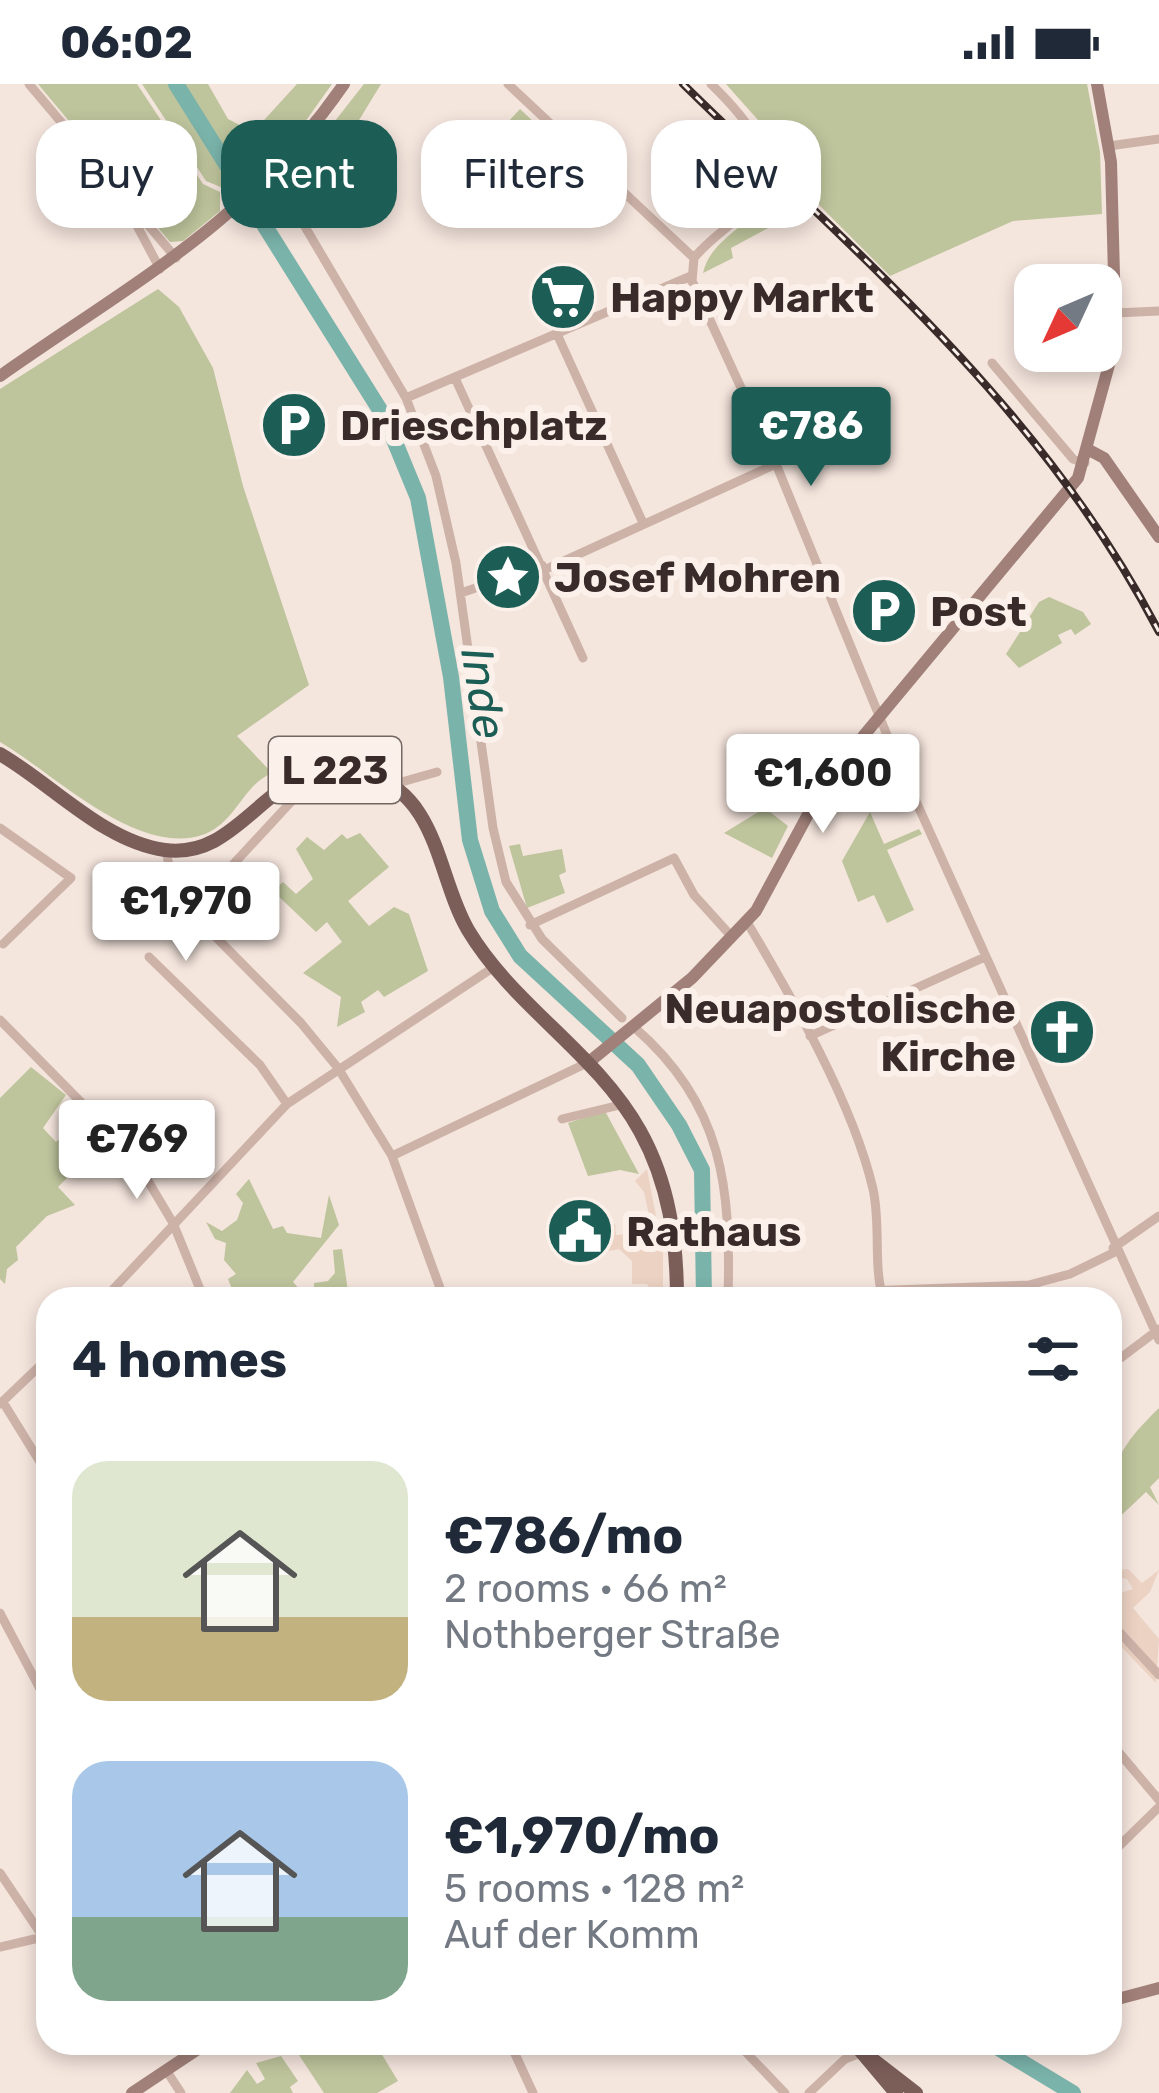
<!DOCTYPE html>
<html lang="en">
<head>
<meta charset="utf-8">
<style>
	body { margin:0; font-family:Rubik,sans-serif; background:#f2f2f3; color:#1f2937; height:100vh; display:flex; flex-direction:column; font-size:45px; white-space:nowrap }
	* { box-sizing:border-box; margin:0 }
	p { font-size:39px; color:#747a83 }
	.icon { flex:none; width:66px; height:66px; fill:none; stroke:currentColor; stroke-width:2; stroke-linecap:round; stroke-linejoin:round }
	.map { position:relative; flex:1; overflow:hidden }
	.drawer { position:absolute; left:36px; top:1203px; width:1086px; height:768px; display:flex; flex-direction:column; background:#fff; border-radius:36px; box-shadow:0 6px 18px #0003 }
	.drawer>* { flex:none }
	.hud { position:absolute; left:36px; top:36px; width:1089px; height:108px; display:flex; gap:24px }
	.needle { width:78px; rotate:226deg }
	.controls { position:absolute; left:1014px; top:180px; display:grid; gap:24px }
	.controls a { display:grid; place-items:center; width:108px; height:108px; border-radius:24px; background:#fff; box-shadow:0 6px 18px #0003; font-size:60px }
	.price { position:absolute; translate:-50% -102px; padding:0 27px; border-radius:12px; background:#fff; color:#222; font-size:39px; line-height:78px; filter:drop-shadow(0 3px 6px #0008) }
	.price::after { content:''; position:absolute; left:50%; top:72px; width:36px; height:27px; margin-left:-18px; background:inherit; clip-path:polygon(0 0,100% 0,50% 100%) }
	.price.on { background:#1c5d55; color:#fff }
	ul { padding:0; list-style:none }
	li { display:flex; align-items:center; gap:36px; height:300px; padding:0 36px }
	li span { display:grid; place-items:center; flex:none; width:336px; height:240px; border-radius:36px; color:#555 }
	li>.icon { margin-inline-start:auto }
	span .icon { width:144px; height:144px; fill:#fffc; stroke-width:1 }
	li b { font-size:51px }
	h2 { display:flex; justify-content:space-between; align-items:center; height:144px; padding:0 36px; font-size:51px }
	.chip { padding:0 42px; border-radius:36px; background:#fff; box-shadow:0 6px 18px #0003; font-size:42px; line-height:108px }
	.chip.on { background:#1c5d55; color:#fff }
	.status { display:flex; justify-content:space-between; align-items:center; height:84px; padding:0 60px; background:#fff; direction:ltr }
	.status svg { height:33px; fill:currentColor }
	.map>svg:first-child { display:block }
</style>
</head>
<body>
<div class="status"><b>06:02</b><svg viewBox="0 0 49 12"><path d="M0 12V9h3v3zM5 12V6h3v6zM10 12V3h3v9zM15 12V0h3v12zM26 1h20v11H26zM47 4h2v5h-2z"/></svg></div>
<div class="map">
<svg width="1159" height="2009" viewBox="0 0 1159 2009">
	<rect width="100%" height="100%" fill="#f4e5dd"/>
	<path fill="#bec49c" d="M38,0H137L203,100L220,108V127L183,157L170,158Z
		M142,0H208L228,35L253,48L297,0H332L290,59L226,121L223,104L206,97Z
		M364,0H381L350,51L290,112L284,102Z
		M726,0H1087L1100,68L1102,130L1013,137L890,192L771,73L765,44Z
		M520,25L567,69L477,111L457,93Z
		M769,98L786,114L772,142L731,164L733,174L703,189C712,149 762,142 769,98Z
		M158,205L179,223L213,284L243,402L309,601L237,652L272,689C243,701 236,738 205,750C139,775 55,690 0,658V305Z
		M1049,513L1083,528L1091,540L1075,551L1071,545L1058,551L1062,559L1019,584L1006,570L1039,518Z
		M765,724L788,742L772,774L724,749Z
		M870,728L884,760L919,745L922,750L887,766L914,826L887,839L874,811L858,818L842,777Z
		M360,749L389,783L348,817L369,842L394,823L409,830L428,887L384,913L378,906L361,918L365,928L337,943L341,913L303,889L342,858L327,838L316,848L273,807L283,798L296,810L313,795L296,765L307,753L324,766L342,750L347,755Z
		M520,760L523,772L562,765L566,788L559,791L565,809L527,824L509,762Z
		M31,983L66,1011L43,1044L56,1058L69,1046L74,1050L61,1064L69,1092L58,1103L75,1121L47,1132L16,1163L18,1176L7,1185L5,1200L0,1195V1014Z
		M605,1027L639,1090L620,1086L588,1092L568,1039Z
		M249,1095L273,1145L283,1142L287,1149L321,1154L329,1111L339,1141L293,1198L303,1209L314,1208V1199L328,1197L335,1189L333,1166L342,1165L349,1215H236L228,1195L236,1190L224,1176L226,1159L215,1155L206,1138L222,1147L237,1136L243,1119L236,1110Z
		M1159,1324V1394L1150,1403L1159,1421L1146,1408L1110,1442C1110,1382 1116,1366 1159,1324Z
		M291,1959H375L398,1997L377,2009H324Z
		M281,1972L298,1997L290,2003L293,2009H230L247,1986L257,2000L265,1995L256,1979Z"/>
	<path fill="#ecd2c3" d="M647,1085L663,1169V1213H654L647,1200H632V1177L619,1165L595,1170L594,1152L608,1151L610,1140H615L616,1151L642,1149L651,1140L644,1108L635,1097Z
		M1110,1479L1117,1486L1128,1485L1142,1499L1159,1486L1150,1508L1133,1524L1159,1555L1156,1599L1110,1551V1512L1133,1505L1127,1495L1110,1492Z"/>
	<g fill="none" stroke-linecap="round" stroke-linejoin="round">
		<path stroke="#7ab3aa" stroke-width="16" d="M176,0L385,334L418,414L451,593L470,756L492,827L520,872L638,981L679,1041L702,1086L704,1215
			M990,1959L1073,2009"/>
		<path stroke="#cdb2a8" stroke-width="9" d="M29,0L176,174
			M508,0L694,174
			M711,0C741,29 789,79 750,122C733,141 710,154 694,174L692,197L776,380L896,673L1159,1256
			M1109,62L1159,55
			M118,106L160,185
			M291,119L406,314L436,392L456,479L493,744L506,798L542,855L622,934
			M1115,229L1159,227
			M557,250L643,439
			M992,279L1073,375L1085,379
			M455,294L583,574
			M406,314L691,192
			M544,486L776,380
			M461,509L542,481
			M391,701L437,688
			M0,744L71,794L3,860
			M166,766L173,804L190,827L301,939L338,984L392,1072L444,1215
			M190,827L302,706
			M747,838C792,914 853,1019 873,1105C881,1141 873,1180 883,1215
			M530,841L674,774L694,811L732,853
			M149,873L260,981L287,1020
			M0,936L132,1070L173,1139L204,1215
			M635,944C724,1021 731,1105 728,1215
			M810,952L985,873
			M562,1035L624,1020
			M392,1072L587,979
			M1113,1164L1159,1132
			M728,1212L1029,1201L1070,1190L1115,1168
			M104,1215L287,1020L494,883
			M1110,1282L1159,1245
			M3,1318L48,1391
			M0,1320L48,1274
			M0,1529L48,1620
			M1110,1538L1159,1591
			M1110,1658L1159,1716
			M1110,1771L1159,1723
			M0,1789L43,1853
			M0,1863L43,1853
			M510,1959L533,2009
			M737,1959L785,2009
			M166,1986L181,2009
			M809,2009L845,1975L863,1968"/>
		<path stroke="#a18079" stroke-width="12" d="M0,292C135,197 247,140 344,0
			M1089,366L1104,374L1159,453
			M589,978L692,894L756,827L826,697L1078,394L1112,270L1115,229L1111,78L1097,0
			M1110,1917L1159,1904
			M863,1968L880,1959
			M132,2009L207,1959"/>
		<path stroke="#7c5e59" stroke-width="14" d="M0,670C52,700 104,758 165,766C249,777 270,660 369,691C439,712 437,793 468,846C514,923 596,968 640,1047C669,1099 677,1157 677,1215
			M854,1959L896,2009
			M863,1968L916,2009"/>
		<g stroke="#392b29" stroke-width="8">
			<path id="rail" d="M683,0C860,174 1043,324 1159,548"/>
		</g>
		<use href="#rail" stroke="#fbf0ea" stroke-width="3" stroke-dasharray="9" stroke-linecap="butt"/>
	</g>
	<defs>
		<g id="supermarket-disc" transform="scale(3.45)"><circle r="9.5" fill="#1c5d55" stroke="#fbf0ea"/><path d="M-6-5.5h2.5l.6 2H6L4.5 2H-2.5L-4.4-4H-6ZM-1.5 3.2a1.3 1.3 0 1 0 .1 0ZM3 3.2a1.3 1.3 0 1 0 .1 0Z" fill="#fff"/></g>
		<g id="parking-disc" transform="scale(3.45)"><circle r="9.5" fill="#1c5d55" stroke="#fbf0ea"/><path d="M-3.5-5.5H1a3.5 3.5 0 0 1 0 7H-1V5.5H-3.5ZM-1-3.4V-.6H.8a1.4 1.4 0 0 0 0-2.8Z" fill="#fff"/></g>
		<g id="sight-disc" transform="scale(3.45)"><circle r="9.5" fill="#1c5d55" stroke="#fbf0ea"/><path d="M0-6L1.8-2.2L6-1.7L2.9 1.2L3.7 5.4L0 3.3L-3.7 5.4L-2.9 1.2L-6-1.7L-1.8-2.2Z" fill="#fff"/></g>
		<g id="church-disc" transform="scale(3.45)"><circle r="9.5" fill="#1c5d55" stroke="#fbf0ea"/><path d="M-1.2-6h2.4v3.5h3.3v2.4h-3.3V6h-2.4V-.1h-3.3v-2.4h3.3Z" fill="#fff"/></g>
		<g id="civic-disc" transform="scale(3.45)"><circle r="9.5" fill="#1c5d55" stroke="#fbf0ea"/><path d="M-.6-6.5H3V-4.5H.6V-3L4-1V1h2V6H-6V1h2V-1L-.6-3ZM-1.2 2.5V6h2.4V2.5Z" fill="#fff"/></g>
	</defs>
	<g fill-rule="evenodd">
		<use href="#supermarket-disc" x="563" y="213"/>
		<use href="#parking-disc" x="294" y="341"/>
		<use href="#sight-disc" x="508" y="493"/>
		<use href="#parking-disc" x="884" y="527"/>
		<use href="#church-disc" x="1062" y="948"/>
		<use href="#civic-disc" x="580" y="1147"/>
	</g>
	<g text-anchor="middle" stroke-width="12" stroke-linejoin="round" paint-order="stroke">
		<rect fill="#fbf0ea" stroke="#736663" stroke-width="3" x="269" y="653" width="132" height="66" rx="9"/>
		<g font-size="39" font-weight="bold" fill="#392b29">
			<text x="335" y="700">L 223</text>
		</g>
		<g font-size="42" font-weight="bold" fill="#392b29" stroke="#fbf0ea" text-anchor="start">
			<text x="610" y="228">Happy Markt</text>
			<text x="340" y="356">Drieschplatz</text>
			<text x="554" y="508">Josef Mohren</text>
			<text x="930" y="542">Post</text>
			<text x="1016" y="939" text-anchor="end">Neuapostolische<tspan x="1016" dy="48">Kirche</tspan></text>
			<text x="626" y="1162">Rathaus</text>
		</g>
		<g font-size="45" font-style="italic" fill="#1c5d55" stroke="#fbf0ea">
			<text transform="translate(484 609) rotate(81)" y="16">Inde</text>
		</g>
	</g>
</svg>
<div class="controls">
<a><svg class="needle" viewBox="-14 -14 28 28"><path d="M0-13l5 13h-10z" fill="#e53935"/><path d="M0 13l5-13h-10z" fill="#747a83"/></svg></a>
</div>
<b class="price on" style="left:811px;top:405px">€786</b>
<b class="price" style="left:823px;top:752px">€1,600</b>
<b class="price" style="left:186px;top:880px">€1,970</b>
<b class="price" style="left:137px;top:1118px">€769</b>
<div class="hud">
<a class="chip">Buy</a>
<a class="chip on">Rent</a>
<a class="chip">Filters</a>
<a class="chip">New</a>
</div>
<section class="drawer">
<h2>4 homes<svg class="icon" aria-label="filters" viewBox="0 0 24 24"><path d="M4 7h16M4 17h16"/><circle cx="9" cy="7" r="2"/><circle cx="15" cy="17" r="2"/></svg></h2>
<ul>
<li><span style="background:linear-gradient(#dfe7d0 65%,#c2b280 0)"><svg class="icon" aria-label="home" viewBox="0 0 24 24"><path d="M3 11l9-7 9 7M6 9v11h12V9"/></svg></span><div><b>€786/mo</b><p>2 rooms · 66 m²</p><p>Nothberger Straße</p></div></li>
<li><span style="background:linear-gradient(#a9c7e8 65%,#7fa58c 0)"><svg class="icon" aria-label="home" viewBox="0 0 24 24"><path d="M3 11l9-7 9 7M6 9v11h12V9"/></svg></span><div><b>€1,970/mo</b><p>5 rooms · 128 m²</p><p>Auf der Komm</p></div></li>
</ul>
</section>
</div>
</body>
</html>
